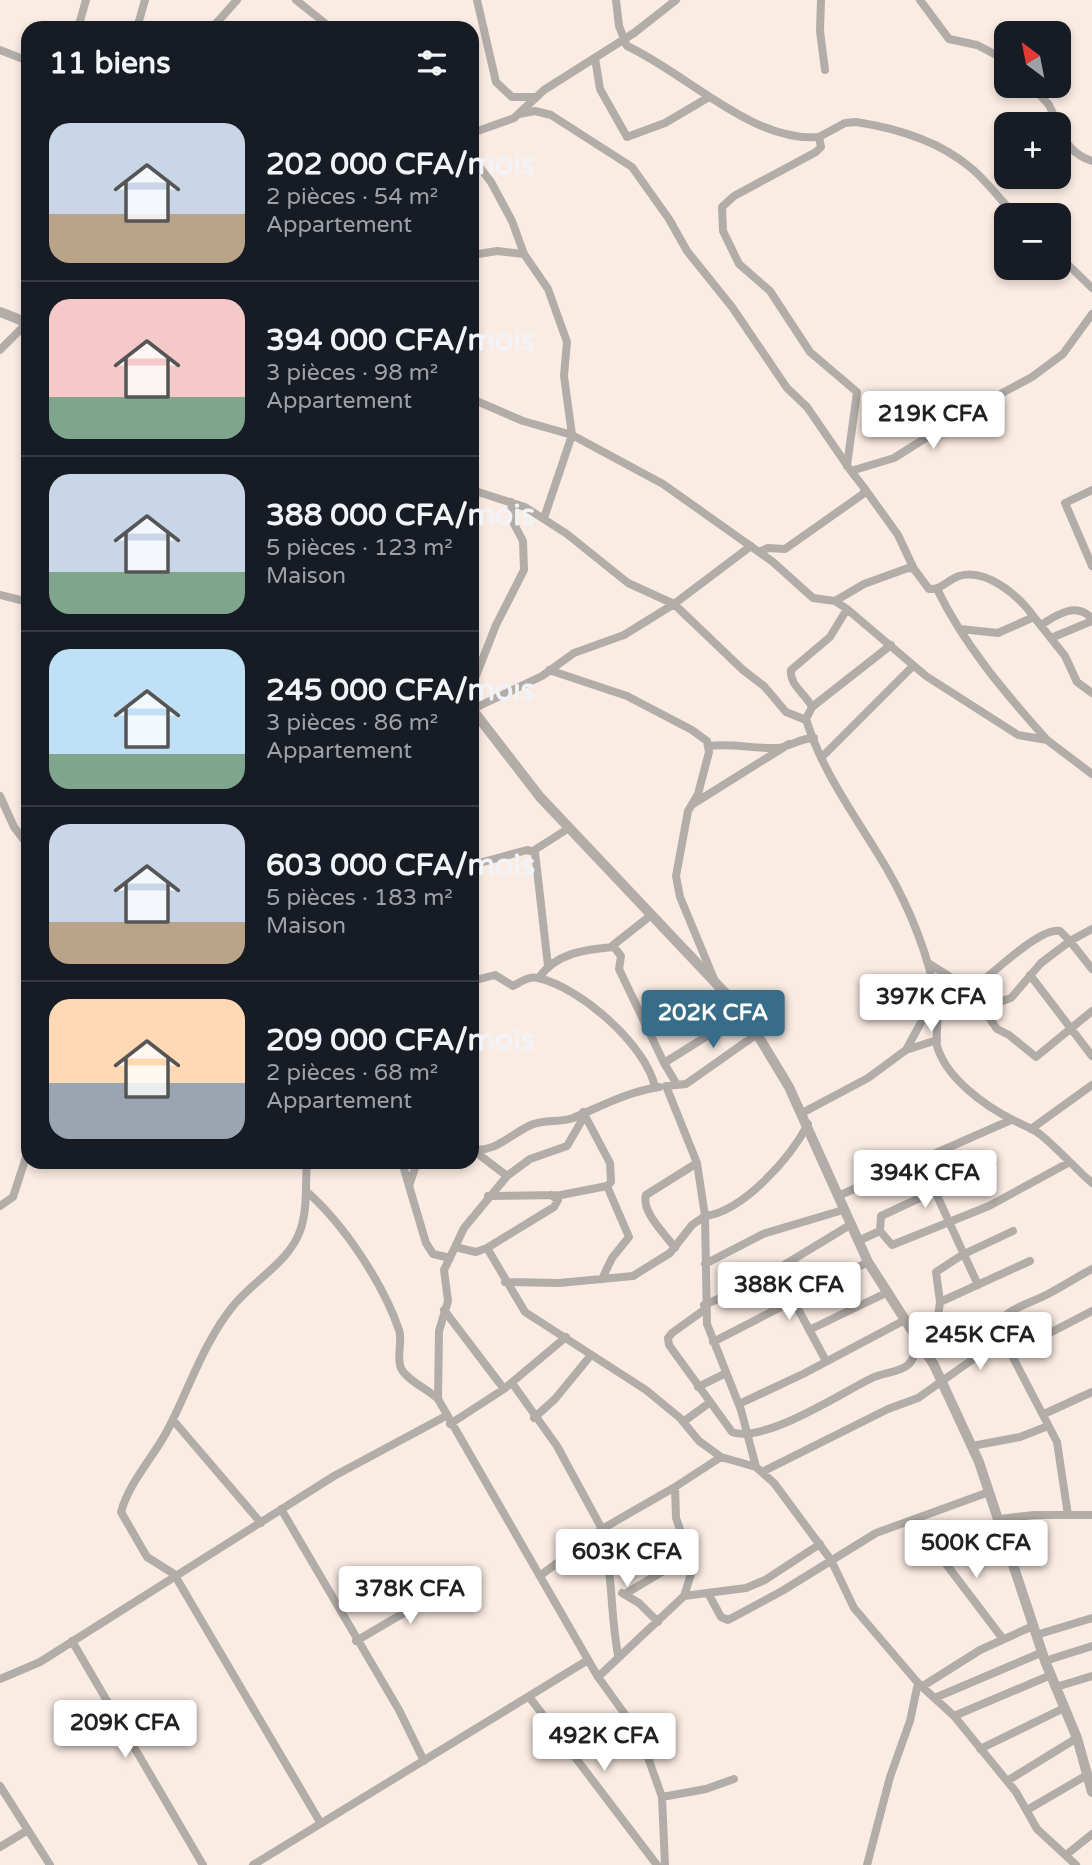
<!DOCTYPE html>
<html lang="fr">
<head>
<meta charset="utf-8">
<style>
	body { margin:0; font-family:"Varela Round",sans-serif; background:#242831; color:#f1f3f6; height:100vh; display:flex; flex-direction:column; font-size:26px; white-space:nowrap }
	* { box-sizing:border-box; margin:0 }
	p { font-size:23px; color:#9ea1a6 }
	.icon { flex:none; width:38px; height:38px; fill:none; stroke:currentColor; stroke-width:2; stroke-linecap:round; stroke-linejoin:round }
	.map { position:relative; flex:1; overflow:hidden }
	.drawer { position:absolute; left:21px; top:21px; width:458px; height:1148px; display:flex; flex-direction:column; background:#171b24; border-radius:21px; box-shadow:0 4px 10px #0003 }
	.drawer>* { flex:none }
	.needle { width:46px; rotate:328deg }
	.tools { position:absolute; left:994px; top:21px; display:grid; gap:14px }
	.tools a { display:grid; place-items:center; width:77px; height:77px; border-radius:14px; background:#171b24; box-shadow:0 4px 10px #0003; font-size:35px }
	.price { position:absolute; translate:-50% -60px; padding:0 16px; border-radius:7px; background:#fff; color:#222; font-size:23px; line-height:46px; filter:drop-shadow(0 2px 4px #0008) }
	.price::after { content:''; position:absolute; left:50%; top:42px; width:21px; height:16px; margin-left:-10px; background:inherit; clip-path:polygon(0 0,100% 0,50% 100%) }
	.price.current { background:#376d88; color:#fff }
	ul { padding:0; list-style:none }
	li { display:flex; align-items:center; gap:21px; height:175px; padding:0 28px }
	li+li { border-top:2px solid #363941 }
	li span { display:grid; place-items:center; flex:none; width:196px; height:140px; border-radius:21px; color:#555 }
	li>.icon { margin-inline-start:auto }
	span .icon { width:84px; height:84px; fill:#fffc; stroke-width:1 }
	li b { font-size:30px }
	h2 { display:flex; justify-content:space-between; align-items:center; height:84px; padding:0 28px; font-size:30px }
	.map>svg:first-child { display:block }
</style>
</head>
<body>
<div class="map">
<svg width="1092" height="1865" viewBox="0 0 1092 1865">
	<rect width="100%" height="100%" fill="#faece3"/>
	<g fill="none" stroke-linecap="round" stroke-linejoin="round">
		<path stroke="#b3ada9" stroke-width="8" d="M296,0L331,28
			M477,0L496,82L512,97H534
			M616,0L619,26L627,46C686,73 753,143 819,137
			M821,0L820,31L825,70
			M920,0L949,39L977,45L1006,60
			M78,28L86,0
			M137,28L145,0
			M212,28L237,0
			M0,50L28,61
			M595,58L600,89L627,137L665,123L709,97
			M1032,86L1049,105L1058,124
			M519,114L535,111L551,115L632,167L669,219L687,251L732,307L787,388L807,407L851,471
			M1059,126C1065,144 1074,155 1092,161
			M472,133L514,118L544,90L634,33L676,0
			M472,157L491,182L512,221L524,254L548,289L567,342L564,376L572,435L544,518
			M472,255L497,251L524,254
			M1059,256L1092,288
			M0,350L28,322
			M472,399L523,421L572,435L663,484L773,562L813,598L835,601L847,609L926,676L1018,735L1047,740L1092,774
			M847,466L857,392L810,352L770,291L739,264L723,231L722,207L734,196L816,152L821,147L819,137L845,123L856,122C896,128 939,141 971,168C987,181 1000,200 1015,215
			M865,489L898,535L914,569
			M472,490L525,507L567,534L628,583L674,604L751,546
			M1092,490L1065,503L1092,566
			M759,552L768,548L785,549L863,494L865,489L851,471L894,458L967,412L1032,377L1063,354L1092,314
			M937,589C964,645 1006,694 1047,740
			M0,595L28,602
			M835,601L864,584L908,568L914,569L929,589C942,590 947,580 959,576C987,568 1019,596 1034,617
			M1041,625C1056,615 1077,601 1092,619
			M960,629L998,633L1034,617L1065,656L1077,682L1092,693
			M1051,638L1092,621
			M891,645L812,707L806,719C822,773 859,821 887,869C910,909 930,958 937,1004L924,1017L906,1050
			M549,670L627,696L692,730L707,741L709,752L698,794L688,811L676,876L680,897L714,979
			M472,686L496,625L524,570L523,541L514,524L511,502
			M812,707C806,694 789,685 791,670L830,637L847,609
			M473,709L542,676L574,653L624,635L674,604L743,670L764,686L786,712L806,720
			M709,746C732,743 754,749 777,748C790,747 800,738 814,738
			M822,757L913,666
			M0,796L14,827L28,845
			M693,804L789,744
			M533,851L569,828
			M472,865L527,850L535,852L548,966
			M1092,929L1070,941L1060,931C1041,927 998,969 982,981C968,990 953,998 937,1004C938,1014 936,1042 937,1046C946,1078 985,1106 1013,1120C1022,1125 1033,1128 1041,1135C1059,1150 1075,1168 1092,1183
			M612,946L650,916
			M928,963L969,989L997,1029L1009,1035L1036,1057L1092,1011
			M1030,975L1092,1056
			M539,978C555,953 587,949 614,947L621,956L619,969L664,1063
			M472,981L495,975L513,986C521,982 528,976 538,978C580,987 646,1045 655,1087
			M982,1008L1011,998L1041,963L1070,941L1092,969
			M676,1083L664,1063L742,1014
			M802,1113L868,1078L906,1050L937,1040
			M1031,1129L1092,1085
			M472,1149C494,1154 512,1133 531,1125C545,1119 559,1123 573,1118C602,1106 627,1092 659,1087
			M473,1150L507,1176
			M307,1162C305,1185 308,1209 300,1231C289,1262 253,1281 233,1306C203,1343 188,1392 166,1433C151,1460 129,1483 121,1512L147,1557L174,1574L320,1822
			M402,1162L409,1186
			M417,1162L409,1186L426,1243L433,1254L450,1258
			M934,1189L978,1285
			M306,1191C343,1223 383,1283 399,1330C403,1341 396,1357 401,1368C406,1380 428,1389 438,1399L598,1677L640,1735L662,1797L665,1865
			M488,1196L561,1195L607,1186L611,1182L610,1163L583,1112
			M838,1196L1011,1120
			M0,1206L13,1197L28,1151
			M880,1231L892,1245L989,1206L1068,1163
			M858,1241L880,1231L881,1216L993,1164
			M455,1247L476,1252L487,1248L554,1207L558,1200L551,1195
			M487,1248L525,1312L646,1390L680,1418L699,1441L721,1457L756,1467L774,1483L831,1560L854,1608L918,1683L954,1716L1016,1792L1037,1829L1076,1865
			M675,1248C666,1235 641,1212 646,1195L697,1163
			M705,1264L763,1234L843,1210
			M777,1270L826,1361
			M602,1279L612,1258L629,1237L607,1186
			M505,1282L559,1283L633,1276L670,1253L692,1225L705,1216L697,1163L666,1086L686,1084L757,1034
			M940,1302L1030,1261
			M704,1305L751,1285L850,1225
			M444,1310L504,1389
			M704,1310L672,1333L668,1338L669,1345L732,1432C764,1444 841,1393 872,1378C882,1373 900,1372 908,1365C916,1358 915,1348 915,1339L936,1332L996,1325C1010,1307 1029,1304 1048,1294C1063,1286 1077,1277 1092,1269
			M996,1325L1057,1442L1068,1515
			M809,1330L886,1293
			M936,1332L940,1302L936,1272L962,1255L1013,1231
			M713,1342L868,1262
			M1011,1353L1092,1311
			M512,1383L557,1446L602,1529L541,1575
			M698,1387L724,1374
			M438,1399L439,1331L448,1301L444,1270L464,1228L507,1176L530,1159L567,1146L585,1115
			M739,1404L803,1374L903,1321
			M1044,1414L1092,1392
			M534,1418L555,1399L591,1355
			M173,1420L261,1523
			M683,1422L709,1403
			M450,1424L504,1389L566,1337
			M972,1446L1020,1437L1048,1426
			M756,1467L741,1410L707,1324L705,1216C744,1211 791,1157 808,1124
			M762,1472L888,1409L918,1398L1003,1338
			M281,1509L399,1710L424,1761
			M1000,1519L1034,1515H1092
			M927,1539L1003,1639
			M622,1593L639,1603L658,1622
			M708,1593L721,1617L728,1620L782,1591L876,1533L989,1492
			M625,1594L665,1570L691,1561
			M684,1596L746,1588L765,1580L820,1544
			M1036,1635L1092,1618
			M72,1641L203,1865
			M356,1641L450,1586
			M618,1655C610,1613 613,1571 602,1529L675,1487
			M1045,1661L1092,1646
			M598,1677L684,1596L692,1571L691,1561L676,1518L675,1487L721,1457
			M0,1679L40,1662L334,1476L446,1416
			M923,1686L980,1650L1033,1626
			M1056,1687L1092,1676
			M937,1697L1043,1652
			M530,1698L657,1865
			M954,1716L1051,1675
			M980,1749L1064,1708
			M1007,1781L1077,1738
			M0,1786L50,1865
			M662,1797L706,1789L734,1779
			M1027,1810L1087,1775
			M0,1847L28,1830
			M1066,1855L1092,1834
			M253,1865L588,1660
			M867,1865L890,1777L910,1721L918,1683"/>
		<path stroke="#b3ada9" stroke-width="10" d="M0,312L28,323
			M472,709L540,797L729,997L757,1034L789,1087L868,1262L934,1365L979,1462L1045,1661L1077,1738L1092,1792"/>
	</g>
</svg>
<div class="tools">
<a><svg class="needle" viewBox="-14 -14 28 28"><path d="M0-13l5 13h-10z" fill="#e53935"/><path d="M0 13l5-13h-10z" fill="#9ea1a6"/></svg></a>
<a>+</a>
<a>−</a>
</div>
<b class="price" style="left:933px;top:451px">219K CFA</b>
<b class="price" style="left:931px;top:1034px">397K CFA</b>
<b class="price current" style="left:713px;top:1050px">202K CFA</b>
<b class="price" style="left:925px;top:1210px">394K CFA</b>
<b class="price" style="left:789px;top:1322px">388K CFA</b>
<b class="price" style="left:980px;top:1372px">245K CFA</b>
<b class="price" style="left:976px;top:1580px">500K CFA</b>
<b class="price" style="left:627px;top:1589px">603K CFA</b>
<b class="price" style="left:410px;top:1626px">378K CFA</b>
<b class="price" style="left:125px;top:1760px">209K CFA</b>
<b class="price" style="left:604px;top:1773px">492K CFA</b>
<section class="drawer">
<h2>11 biens<svg class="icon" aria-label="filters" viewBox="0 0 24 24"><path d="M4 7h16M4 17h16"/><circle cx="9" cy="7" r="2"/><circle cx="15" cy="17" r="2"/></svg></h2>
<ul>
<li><span style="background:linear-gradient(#c9d6e8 65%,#b9a48a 0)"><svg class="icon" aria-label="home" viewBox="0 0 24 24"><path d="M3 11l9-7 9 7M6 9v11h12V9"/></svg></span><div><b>202 000 CFA/mois</b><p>2 pièces · 54 m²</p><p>Appartement</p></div></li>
<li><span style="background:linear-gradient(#f6c9c9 70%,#7fa58c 0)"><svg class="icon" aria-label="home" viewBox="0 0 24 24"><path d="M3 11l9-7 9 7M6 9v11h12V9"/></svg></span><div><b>394 000 CFA/mois</b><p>3 pièces · 98 m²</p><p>Appartement</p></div></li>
<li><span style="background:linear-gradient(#c9d6e8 70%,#7fa58c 0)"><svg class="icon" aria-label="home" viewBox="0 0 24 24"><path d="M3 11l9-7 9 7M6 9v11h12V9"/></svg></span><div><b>388 000 CFA/mois</b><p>5 pièces · 123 m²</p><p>Maison</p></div></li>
<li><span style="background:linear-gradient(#bfe0f5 75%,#7fa58c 0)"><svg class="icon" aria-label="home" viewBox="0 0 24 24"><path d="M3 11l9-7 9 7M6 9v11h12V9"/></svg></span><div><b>245 000 CFA/mois</b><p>3 pièces · 86 m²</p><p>Appartement</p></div></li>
<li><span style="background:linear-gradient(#c9d6e8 70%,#b9a48a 0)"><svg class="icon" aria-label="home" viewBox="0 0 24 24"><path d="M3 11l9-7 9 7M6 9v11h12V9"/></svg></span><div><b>603 000 CFA/mois</b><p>5 pièces · 183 m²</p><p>Maison</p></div></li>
<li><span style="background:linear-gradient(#ffd9b3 60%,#9aa5b1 0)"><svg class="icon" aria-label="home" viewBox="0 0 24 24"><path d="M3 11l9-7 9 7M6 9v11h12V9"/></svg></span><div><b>209 000 CFA/mois</b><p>2 pièces · 68 m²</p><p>Appartement</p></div></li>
</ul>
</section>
</div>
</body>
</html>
